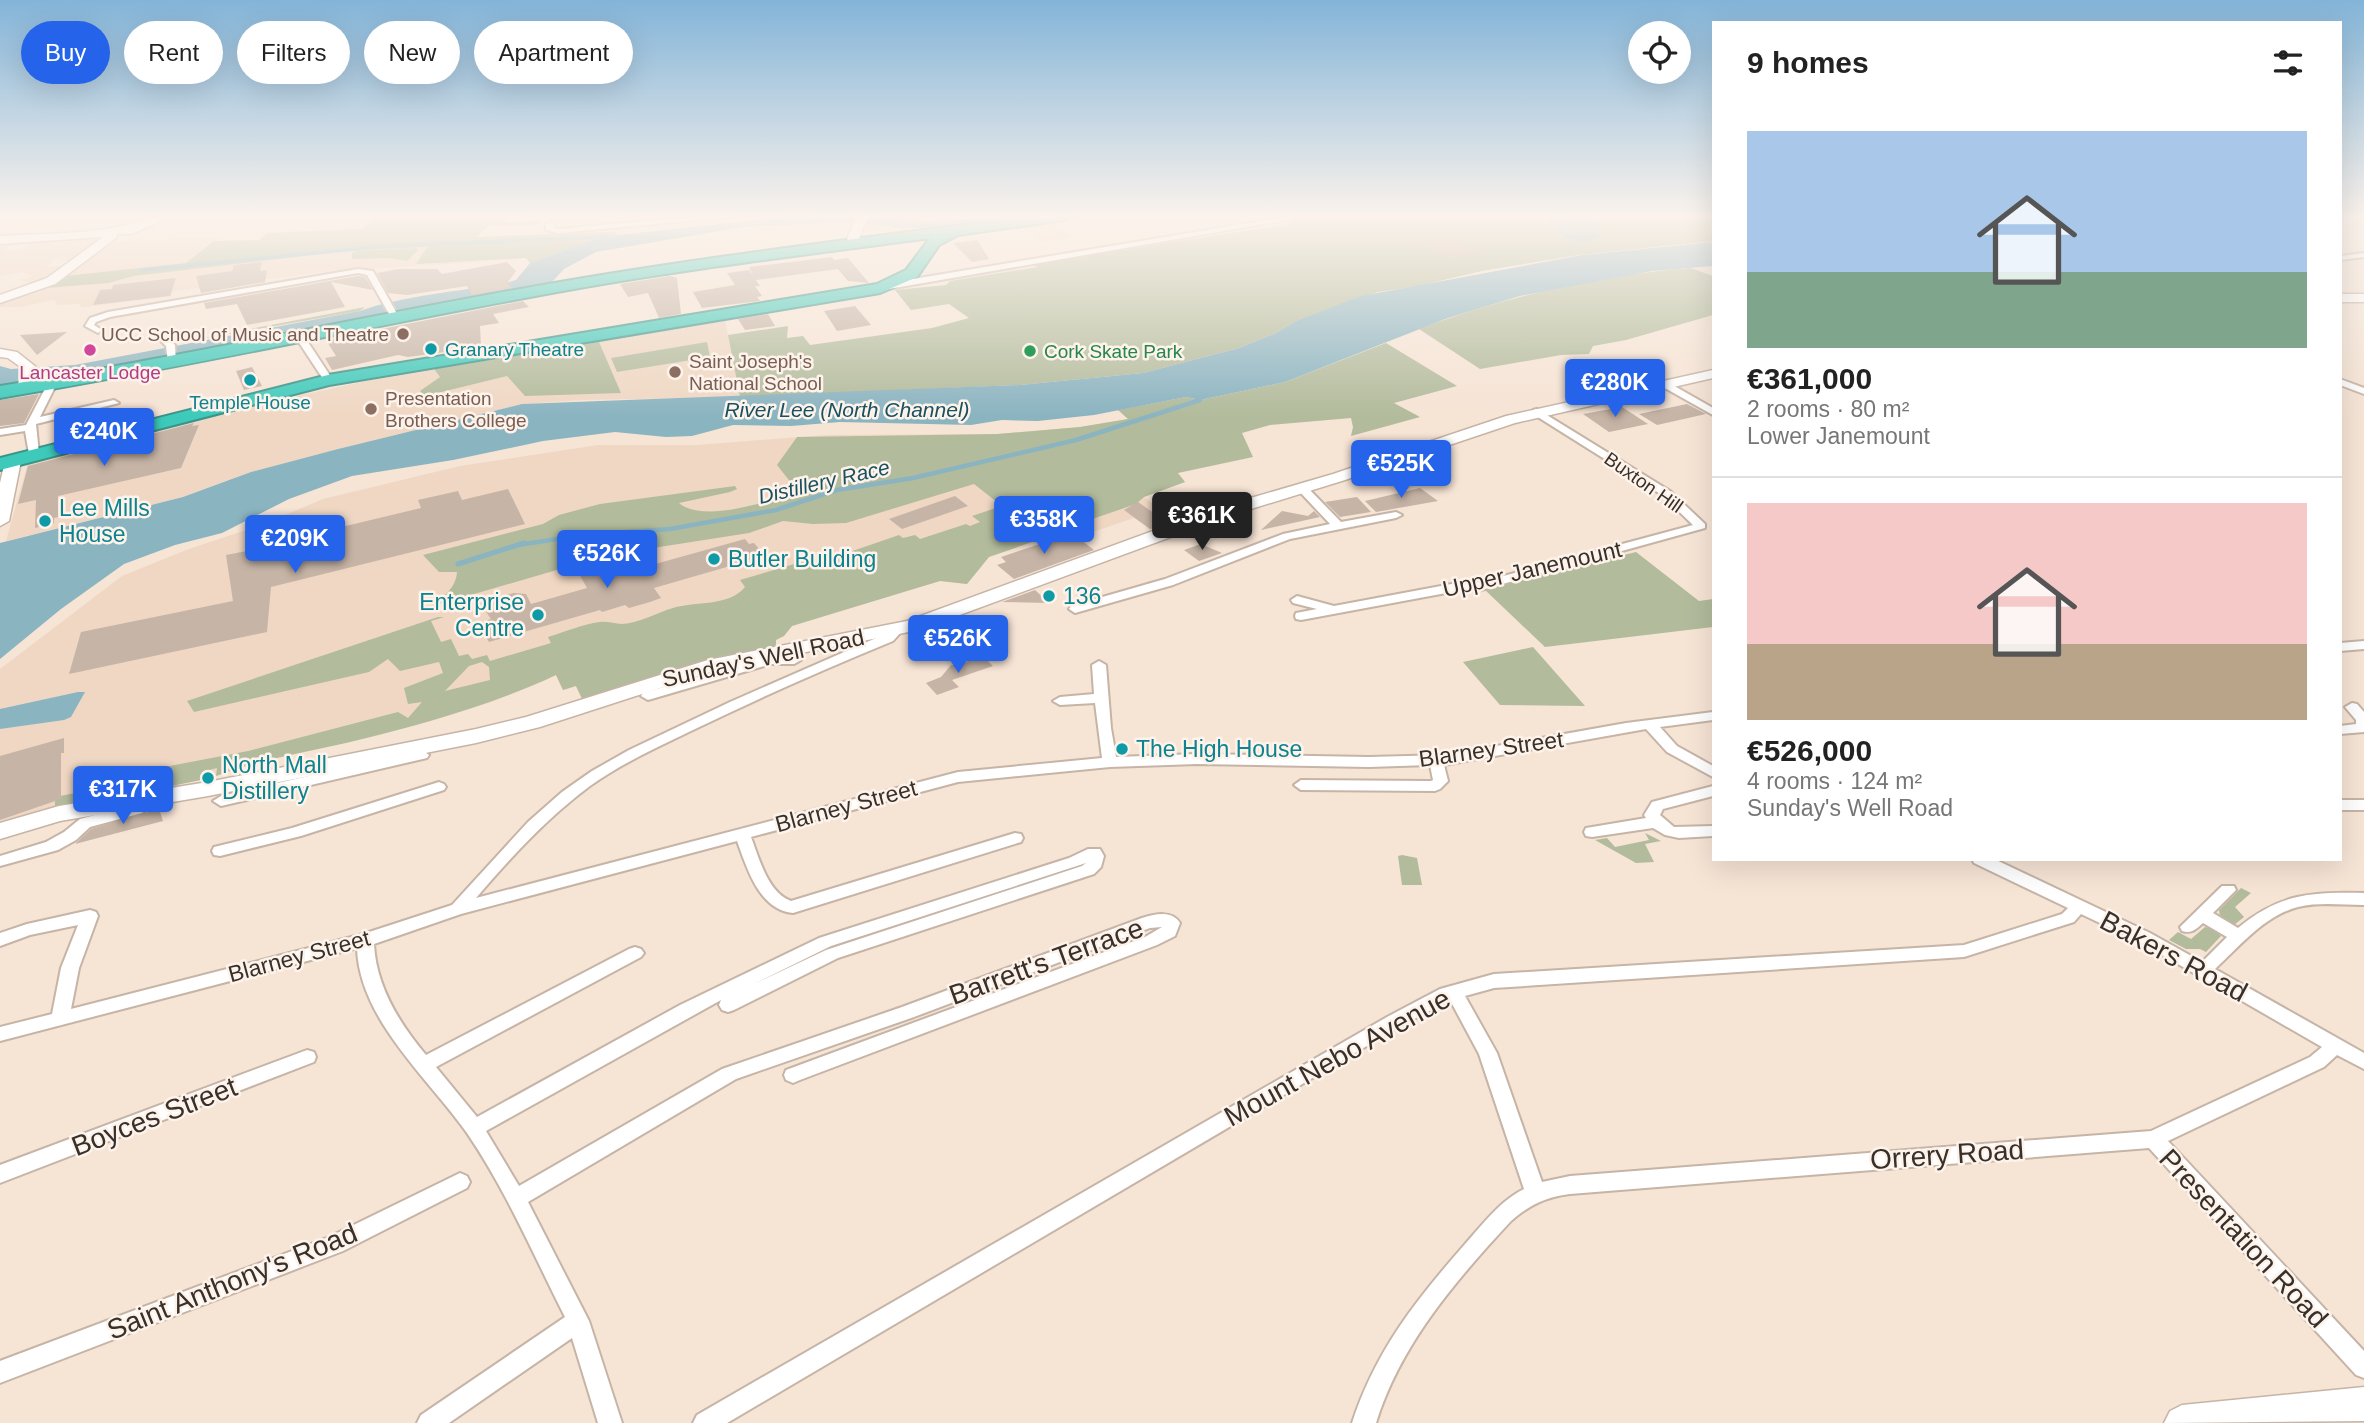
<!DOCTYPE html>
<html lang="en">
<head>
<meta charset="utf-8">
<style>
	body { margin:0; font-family:Arial,sans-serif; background:#f6f6f6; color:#222; height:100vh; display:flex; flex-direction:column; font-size:26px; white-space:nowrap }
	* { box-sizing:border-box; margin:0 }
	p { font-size:23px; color:#767676 }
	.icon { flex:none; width:38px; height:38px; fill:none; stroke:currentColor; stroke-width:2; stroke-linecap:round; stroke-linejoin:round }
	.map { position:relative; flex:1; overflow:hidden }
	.side { position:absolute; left:1712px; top:21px; width:630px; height:840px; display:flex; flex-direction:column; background:#fff; border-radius:0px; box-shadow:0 7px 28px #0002 }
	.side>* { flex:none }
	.top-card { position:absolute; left:21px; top:21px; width:665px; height:63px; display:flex; gap:14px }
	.controls { position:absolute; left:1628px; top:21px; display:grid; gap:14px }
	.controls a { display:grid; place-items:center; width:63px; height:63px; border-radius:50%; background:#fff; box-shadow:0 7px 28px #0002; font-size:35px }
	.price { position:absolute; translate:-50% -60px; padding:0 16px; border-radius:7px; background:#2563eb; color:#fff; font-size:23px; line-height:46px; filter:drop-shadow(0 2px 4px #0008) }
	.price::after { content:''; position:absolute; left:50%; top:42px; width:21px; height:16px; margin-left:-10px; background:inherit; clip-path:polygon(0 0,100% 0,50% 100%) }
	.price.selected { background:#222; color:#fff }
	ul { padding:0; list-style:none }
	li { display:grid; align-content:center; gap:14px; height:371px; padding:0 35px }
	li+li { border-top:2px solid #e0e0e0 }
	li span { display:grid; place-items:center; height:217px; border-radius:0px; color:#555 }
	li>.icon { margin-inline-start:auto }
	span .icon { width:126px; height:126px; fill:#fffc; stroke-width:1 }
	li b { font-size:30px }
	h2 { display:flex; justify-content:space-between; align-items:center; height:84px; padding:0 35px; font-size:30px }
	.tag { padding:0 24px; border-radius:32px; background:#fff; box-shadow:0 7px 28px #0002; font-size:24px; line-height:63px }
	.tag.selected { background:#2563eb; color:#fff }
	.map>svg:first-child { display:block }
</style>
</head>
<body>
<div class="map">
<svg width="2364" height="1423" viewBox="0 0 2364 1423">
	<rect width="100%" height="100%" fill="#f6e4d5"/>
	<path fill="#efd7c3" d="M869,216H1044L1071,237L1042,242L1017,220L898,235L866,229Z
		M220,237L186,263L108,283L134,276L347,251L557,240L536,258L322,272L174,291L171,296L86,307H80L81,304L58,305L53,300L21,307H0V302L54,284L110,242Z
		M101,238L73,260L59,261L65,255L53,261L46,267L66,266L35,284L21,280L33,276L22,272L0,276V243L14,242L5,250L23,249L34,241Z
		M725,321L740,397L582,400L522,404L338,449L251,472L183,497L6,541L29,459L223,412L413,371Z
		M1128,419L1185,482L1144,497L1165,512L1162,514L1172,521L1169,523L1173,526L1155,532L1134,518L1084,535L1070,525L1054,528L1050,530L1055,534L989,557L967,584L940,581L817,618L792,626L784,636L776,640V646L650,678L583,701L576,686L563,690L556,675L532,686L415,725L273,758L216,776L63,807L0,826V669L122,576L186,550L264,524L323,499L460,466L598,445H697L825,435L997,434L1080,427Z"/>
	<path fill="#b2bb9c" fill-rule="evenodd" d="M375,216L449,219L507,216V223L540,220L538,225H490L476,237L614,232L618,235L600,237L530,263L526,258L416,264L427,247L347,251L134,276L108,283L45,288L65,276L186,263L214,241L259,240L267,233L362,229Z
		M1324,216H1461L1467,219L1481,216H1713V241L1579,255L1482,271L1418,286L1378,292L1296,321L1276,333L1239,348L1143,373L1020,385L740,397L728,335L788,326L787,338L803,336L810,345L932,328L969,318L949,304L911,310L895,290L946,285L950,281L1037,267L1034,265L1038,263L1290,224L1289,221Z
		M416,248L418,250L407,261L390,258L352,259V253L357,251Z
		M1691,268L1713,276V315L1626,340L1593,346L1589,354L1561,355L1480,369L1419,329C1506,297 1598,275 1691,268Z
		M365,307L360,311L178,343Z
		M599,342L621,393L525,396L507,376L425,396L420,391L440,377L434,369Z
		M707,342L710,357L617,372L611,358Z
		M1386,343L1457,386L1394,403L1420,417L1351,436L1353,427L1351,418L1270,425L1242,433L1253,457L1178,473L1185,482L1144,497L1136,504L1072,526L1050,529L1055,534L989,557L967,584L940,581L792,626L784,636L776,640V646L650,678L583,701L576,686L563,690L556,675C490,706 417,726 346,743C302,753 258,760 216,776L217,768L202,772L201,780L55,810V797L115,785L118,776L122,775L121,784L151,778L154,769L248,751L398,712L408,718L422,702L408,704L404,688L443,673L439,662L400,671L388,659L369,672L194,712L187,701L438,617H444L431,621L441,642L451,639L459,656L468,654L472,659L487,655L490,661L551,643L548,637C565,632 583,624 600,622C607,621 615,624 622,624C640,623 656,613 673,608C695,601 729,607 745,587L740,580L811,559L815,564L899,535L903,538L915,535L920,539L966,524L970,526L980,522L972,516L1002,506L974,484L846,523L813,524L783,521L749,533L608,555L433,606C443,597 456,588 457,572H439L423,555L543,524L559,515L600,504L735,486L737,489L730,492L679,503C700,522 760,504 785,496L792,484L777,465L797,437L997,434L1080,427L1128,419L1118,410L1186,397L1200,400L1285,382ZM482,662L489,667L490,680L445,691L469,666Z
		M1636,552L1699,601L1713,599V627L1545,647L1484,589Z
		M1533,647L1585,706L1500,705L1463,662Z
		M1645,833L1661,841L1645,844L1654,862L1636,863L1595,840L1607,838L1615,847L1649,840Z
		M1402,855L1417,858L1422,885H1402L1398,856Z
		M2241,888L2251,893L2235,907L2244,917L2234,925L2220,917L2219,910Z
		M2205,927L2216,930L2221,936L2206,952L2200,949H2186L2169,940L2178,932L2191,939Z"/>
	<path fill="#8bb4c1" d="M793,216H872L926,222L1005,216L936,227L904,228L846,222L743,227L596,252L564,269L551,283L0,388V366L11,369L75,365L360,311C404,295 460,292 509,282L516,280L530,263L600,237Z
		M1560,216L1567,220L1577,219L1576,216H1588L1599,226L1601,236C1584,250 1552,237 1547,216Z
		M1713,242V266L1652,271L1520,296L1448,318L1285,382L1200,400L1186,397L1094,415L1038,421L1002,420L971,425L840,422L791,426L733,425L692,436L666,437L615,432L543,441L453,460L352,476L289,499L222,533L175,545L124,564L61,609L0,659V543L183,497L251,472L338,449L522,404L1020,385L1143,373L1239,348L1276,333L1296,321L1361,296L1582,255Z
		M78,692H85L71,717L64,720L0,729V709Z"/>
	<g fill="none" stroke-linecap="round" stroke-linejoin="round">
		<path stroke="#8bb4c1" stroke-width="3.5" d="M142,270L386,246L606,237"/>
		<path stroke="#8bb4c1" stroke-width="4.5" d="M518,545L583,535L670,529L776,510L837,490L913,478L1076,440L1200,400L1202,394"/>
		<path stroke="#8bb4c1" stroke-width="5" d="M458,564L524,543"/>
	</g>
	<path fill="#c6b4a6" d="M1443,235L1478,252L1448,258L1413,241Z
		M977,240L989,259L972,262L953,243Z
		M832,257L834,260L848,258L869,283L848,281L838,269L756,280L760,286H755L762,296L757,297L760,301L702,308L693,292L735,285L727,273L749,270L753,275L749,267Z
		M262,262L260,271L267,270L265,282L201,293L196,276L232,271L234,265Z
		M507,262L516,271L507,283L512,288L472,295L467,286L407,295L388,293L377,273L398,269H437L442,274Z
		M358,276L365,277L373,290L331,282L345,307L247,325L237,304L206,309L204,303Z
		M670,276L677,278L681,314L659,318L648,293L628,297L620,284Z
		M176,278L170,296L93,305L100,290L112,289L113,285Z
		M523,301L529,307L493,314L499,323L480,326L481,347L408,357L398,355L332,370L325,358L336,356L326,340Z
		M855,306L871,325L837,331L824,311Z
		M768,314L775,326L745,330L738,319Z
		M67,332L37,355L20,335Z
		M252,367L262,386L244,390L236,371Z
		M39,394L24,423L0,426V400Z
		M1687,404L1706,414L1657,425L1639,414Z
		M1622,407L1648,424L1609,432L1583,414Z
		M194,423L192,426L199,425L181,468L58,496V517L54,518V523L35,528L36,500L18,504L28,466Z
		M1420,488L1438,501L1376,512L1365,501Z
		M508,489L525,524L271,587L267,632L69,674L81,632L233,601L226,555L247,551L245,541L302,528L304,536L421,508L418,500L458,491L462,500Z
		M955,496L968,506L902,529L889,519Z
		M1357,497L1371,512L1340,517L1325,502Z
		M1138,502L1168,523L1150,529L1124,510Z
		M1282,511L1308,516L1314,511L1320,517L1261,530Z
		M1072,533L1094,550L1014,579L997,565L1006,562L1001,557Z
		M745,539L749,544L754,543L765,556L654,588L661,598L650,602L629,608L625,605L602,612L600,610L489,642L486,637L479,638L473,625L491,619L480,603L499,597L514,593L526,594L531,604L587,588L577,570L634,557L641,568Z
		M1201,544L1222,553L1199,561L1184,550Z
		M1035,590L1049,603L1002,602Z
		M979,656L984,657L993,666L952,680L959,687L937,695L926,683L941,677L951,665L962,664Z
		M64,738V753H61V799L0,820V756Z
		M159,809L163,821L75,844L91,829Z"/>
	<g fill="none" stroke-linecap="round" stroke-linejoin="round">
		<g stroke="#c6b4a6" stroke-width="4">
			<path id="street" d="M703,216H737L559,233L546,230V224L550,222L554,224V228L559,229Z
				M1291,216H1310L883,290L879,287L883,284Z
				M2364,253V257L2340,260V256Z
				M358,269L373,271L400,319L399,321H393L367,275L358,273L110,317L96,322L94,325L102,330L98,333L85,326L90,318L108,312Z
				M157,333H163L175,345L176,364L168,362L166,346L157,337Z
				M298,336H304L333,380L331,382H325L296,338Z
				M2340,379L2364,388V394L2340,385Z
				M48,383L56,385L40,417L114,400L119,403L36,424L39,454L34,457L29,454L25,431L0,435V429L26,425Z
				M1663,383H1669L1713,408V415L1663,387Z
				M1537,409L1670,491L1705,524V528L1481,590L1457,591L1301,620L1296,619L1295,616L1296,613L1317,609L1293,603L1291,600L1297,596L1334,606L1457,583L1481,582L1693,525L1662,495L1533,414V410Z
				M1302,485L1306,486L1341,522L1396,512L1402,515L1396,518L1290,539L1173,585L1075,613L1069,609L1071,606L1165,579L1283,534L1330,524L1298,490L1296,488Z
				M897,626L903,630L893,641C825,669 759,698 693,730C658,747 622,763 590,786C547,818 511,857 476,898L958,772L1102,758L1095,703L1060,705L1053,701L1060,697L1094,694L1092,665L1099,661L1106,665L1111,728L1116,757L1197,754L1369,757L1446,755L1626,723L1713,712V720L1660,727L1677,746L1713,766V777L1667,752L1646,729L1444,765L1448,781L1440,789L1435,791L1301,790L1294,785L1301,780L1431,781L1433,780L1430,765L1369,767L1197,764L1110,767L958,782L751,837C759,858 768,893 791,901L1015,833L1021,834L1023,838L1021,842L793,913C759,910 747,868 737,841L461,914L374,944C376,986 399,1023 426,1055L629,949L635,947L641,949L644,953L641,957L436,1067L477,1117L680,1005L819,938L1069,858L1088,849H1100L1104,856L1101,867L1094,874L838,958L734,1010L728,1012L722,1010L719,1005L721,1000L486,1131L519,1186L722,1069L902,1007L1142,918C1155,914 1172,910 1180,923L1175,936L1157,945L800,1080L793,1083L786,1080L784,1075L786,1070L1145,937L1162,927L1150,928L914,1017L736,1079L528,1202L589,1321L622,1423H598L572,1338L449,1423H417L421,1415L565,1317C534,1256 506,1190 467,1133C429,1079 359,1019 357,948L0,1041V1027L52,1014L61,968L78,925L30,935L0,946V933L27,924L90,910L96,912L98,916L79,968L71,1009L363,934L452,905L528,822L562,792L592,771L629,750L730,702L883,635ZM1086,863L1082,866L826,950L754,984L831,946Z
				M2364,641V649L2340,651V643Z
				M770,656H794L801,660L794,664H771L648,700L641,696L643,693Z
				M2352,703L2357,704L2364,712V732L2340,734V726L2356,724V720L2345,707Z
				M422,750L429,755L427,758L221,806L213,801L221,796Z
				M439,782L444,784L446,787L444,790L301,836L220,856L214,855L212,851L214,847L292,828Z
				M1713,786V796L1663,809L1660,815L1674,827L1713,826V836L1679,838L1665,835L1653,828L1592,837L1586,836L1584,832L1586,828L1646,818L1644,815L1652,802Z
				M154,794L162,799L142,813L90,827L76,840L58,850L0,866V856L46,842L64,832L80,819L132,805Z
				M2340,800H2364V810H2340Z
				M1972,859H1994L2150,933L2202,962L2227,937L2203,923C2196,929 2192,934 2182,931L2180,927L2222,886H2234L2236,890L2213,913L2238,928C2280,893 2312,892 2364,893V905C2342,905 2319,902 2298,907C2264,916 2240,946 2215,969L2364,1053V1069L2337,1055L2324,1067L2168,1141L2364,1351V1378L2356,1375L2149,1148L1570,1194C1546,1197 1529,1205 1511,1221C1456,1280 1400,1345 1376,1423H1352C1376,1350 1416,1300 1466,1243C1484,1223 1500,1201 1524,1189L1479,1054L1450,1000L1399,1027L727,1423H693L697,1415L1387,1017L1440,989L1494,974L1964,945L2062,914L2068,908L1974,863ZM2081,914L2138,941L2322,1047L2310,1057L2151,1131L1570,1176L1542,1182L1497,1053L1465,996L1494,988L1964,957L2074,922Z
				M307,1050L314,1052L316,1057L314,1062L0,1183V1165Z
				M460,1173L467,1176L470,1182L467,1188L343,1251L0,1383V1361L329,1237Z"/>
		</g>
		<g stroke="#c6b4a6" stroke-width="3">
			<path id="secondary" d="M157,216H173L131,234H117L116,238L55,284L0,303V295L47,278L103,237L0,244V236C52,233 108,235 157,216Z
				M857,216H868L859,239L861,243L855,247L851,245L847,239Z
				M2340,294H2364V302H2340Z
				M0,349L17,352L36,367L29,391L24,392L17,388L22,368L8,358L0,357Z
				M1713,370V378L1515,423L1345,480L1225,517L919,630L719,669L540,727L476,743L208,796L60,821L0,839V823L59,806L208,782L476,729L526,717L708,660L907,621L1213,509L1333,474L1506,416Z
				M13,456L21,461L9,521L0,526V483L5,461Z
				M2364,1387V1421L2164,1423L2170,1411L2182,1405Z"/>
		</g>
		<g stroke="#3b9489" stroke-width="4">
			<path id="highway" d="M1031,216H1072L1065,220L958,235L939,245L917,277L880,293L329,385L0,470V458L328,375L877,284L906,270L930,238C806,255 681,269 557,292C371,326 187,367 0,398V386C188,356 373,314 560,282C716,255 874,237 1031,216Z"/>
		</g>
		<use href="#street" fill="#fff" fill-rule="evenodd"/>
		<use href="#secondary" fill="#fff" fill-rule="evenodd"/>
		<use href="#highway" fill="#3dcabb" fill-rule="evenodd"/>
	</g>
	<linearGradient id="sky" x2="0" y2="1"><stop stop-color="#83b4d8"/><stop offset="0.52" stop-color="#fbf3ec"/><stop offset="1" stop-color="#fbf3ec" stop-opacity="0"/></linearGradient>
	<rect width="2364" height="416" fill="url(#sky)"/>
	<g fill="#8d6e63" stroke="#fef3ea" stroke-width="2.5">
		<circle cx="403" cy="334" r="7"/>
		<circle cx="675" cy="372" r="7"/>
		<circle cx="371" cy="409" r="7"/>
	</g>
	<g fill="#0f9aa8" stroke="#fef3ea" stroke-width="2.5">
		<circle cx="431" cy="349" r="7"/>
		<circle cx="250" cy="380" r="7"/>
		<circle cx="45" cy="521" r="7"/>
		<circle cx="714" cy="559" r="7"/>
		<circle cx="1049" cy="596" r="7"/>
		<circle cx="538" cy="615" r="7"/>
		<circle cx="1122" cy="749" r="7"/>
		<circle cx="208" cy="778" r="7"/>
	</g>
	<circle fill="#d1479c" stroke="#fef3ea" stroke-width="2.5" cx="90" cy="350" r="7"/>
	<circle fill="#2e9e5b" stroke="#fef3ea" stroke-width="2.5" cx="1030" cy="351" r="7"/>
	<g text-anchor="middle" stroke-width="5" stroke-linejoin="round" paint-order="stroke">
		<g font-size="19" fill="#785e54" stroke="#fef3ea" text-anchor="start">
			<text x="389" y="341" text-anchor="end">UCC School of Music and Theatre</text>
			<text x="689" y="368">Saint Joseph's<tspan x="689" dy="22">National School</tspan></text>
			<text x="385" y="405">Presentation<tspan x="385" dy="22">Brothers College</tspan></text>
		</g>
		<g font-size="19" fill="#0d838f" stroke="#fef3ea" text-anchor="start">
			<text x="445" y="356">Granary Theatre</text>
			<text x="250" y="409" text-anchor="middle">Temple House</text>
		</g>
		<g font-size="19" fill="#27864d" stroke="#fef3ea" text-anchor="start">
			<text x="1044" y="358">Cork Skate Park</text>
		</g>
		<g font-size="19" fill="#b23c85" stroke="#fef3ea">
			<text x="90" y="379">Lancaster Lodge</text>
		</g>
		<g font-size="19" fill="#37302b" stroke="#fef3ea">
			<text transform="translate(1644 482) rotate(35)" y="7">Buxton Hill</text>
		</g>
		<g font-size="21" font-style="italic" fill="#1a5161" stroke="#fef3ea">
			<text x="847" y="417">River Lee (North Channel)</text>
			<text transform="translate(824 482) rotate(-13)" y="7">Distillery Race</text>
		</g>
		<g font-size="23" fill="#0d838f" stroke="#fef3ea" text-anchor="start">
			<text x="59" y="516">Lee Mills<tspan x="59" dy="26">House</tspan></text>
			<text x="728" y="567">Butler Building</text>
			<text x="1063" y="604">136</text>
			<text x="524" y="610" text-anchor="end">Enterprise<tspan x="524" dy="26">Centre</tspan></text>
			<text x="1136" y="757">The High House</text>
			<text x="222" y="773">North Mall<tspan x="222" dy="26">Distillery</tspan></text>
		</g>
		<g font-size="23" fill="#37302b" stroke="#fef3ea">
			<text transform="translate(1532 569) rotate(-13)" y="8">Upper Janemount</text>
			<text transform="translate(763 658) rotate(-12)" y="8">Sunday's Well Road</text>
			<text transform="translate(1491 749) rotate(-8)" y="8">Blarney Street</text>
			<text transform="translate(846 806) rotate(-15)" y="8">Blarney Street</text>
			<text transform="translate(299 956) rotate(-15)" y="8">Blarney Street</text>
		</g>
		<g font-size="28" fill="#37302b" stroke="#fef3ea">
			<text transform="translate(2174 956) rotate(28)" y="10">Bakers Road</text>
			<text transform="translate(1046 961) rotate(-20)" y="10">Barrett's Terrace</text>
			<text transform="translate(1337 1057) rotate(-29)" y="10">Mount Nebo Avenue</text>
			<text transform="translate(154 1116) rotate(-21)" y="10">Boyces Street</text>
			<text transform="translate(1947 1154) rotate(-4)" y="10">Orrery Road</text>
			<text transform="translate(2244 1238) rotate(47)" y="10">Presentation Road</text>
			<text transform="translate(232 1281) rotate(-22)" y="10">Saint Anthony's Road</text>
		</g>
	</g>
</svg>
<div class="controls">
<a><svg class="icon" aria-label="locate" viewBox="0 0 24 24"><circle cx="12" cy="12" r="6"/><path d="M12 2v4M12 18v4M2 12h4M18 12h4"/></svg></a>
</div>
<b class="price" style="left:1615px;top:419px">€280K</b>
<b class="price" style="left:104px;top:468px">€240K</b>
<b class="price" style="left:1401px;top:500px">€525K</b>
<b class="price selected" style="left:1202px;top:552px">€361K</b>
<b class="price" style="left:1044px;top:556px">€358K</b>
<b class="price" style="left:295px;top:575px">€209K</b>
<b class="price" style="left:607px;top:590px">€526K</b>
<b class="price" style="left:958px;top:675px">€526K</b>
<b class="price" style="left:123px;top:826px">€317K</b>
<div class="top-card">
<a class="tag selected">Buy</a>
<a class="tag">Rent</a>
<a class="tag">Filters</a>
<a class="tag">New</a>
<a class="tag">Apartment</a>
</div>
<section class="side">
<h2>9 homes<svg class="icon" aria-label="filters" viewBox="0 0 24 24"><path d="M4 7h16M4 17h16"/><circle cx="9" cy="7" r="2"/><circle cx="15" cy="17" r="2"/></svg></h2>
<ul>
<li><span style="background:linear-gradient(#a9c7e8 65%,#7fa58c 0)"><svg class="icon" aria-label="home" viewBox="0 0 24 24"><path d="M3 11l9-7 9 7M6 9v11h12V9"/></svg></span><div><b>€361,000</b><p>2 rooms · 80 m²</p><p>Lower Janemount</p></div></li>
<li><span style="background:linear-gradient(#f6c9c9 65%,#b9a48a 0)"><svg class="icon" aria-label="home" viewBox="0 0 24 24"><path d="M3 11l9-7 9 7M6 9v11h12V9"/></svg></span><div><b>€526,000</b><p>4 rooms · 124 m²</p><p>Sunday's Well Road</p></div></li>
</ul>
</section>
</div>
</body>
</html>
